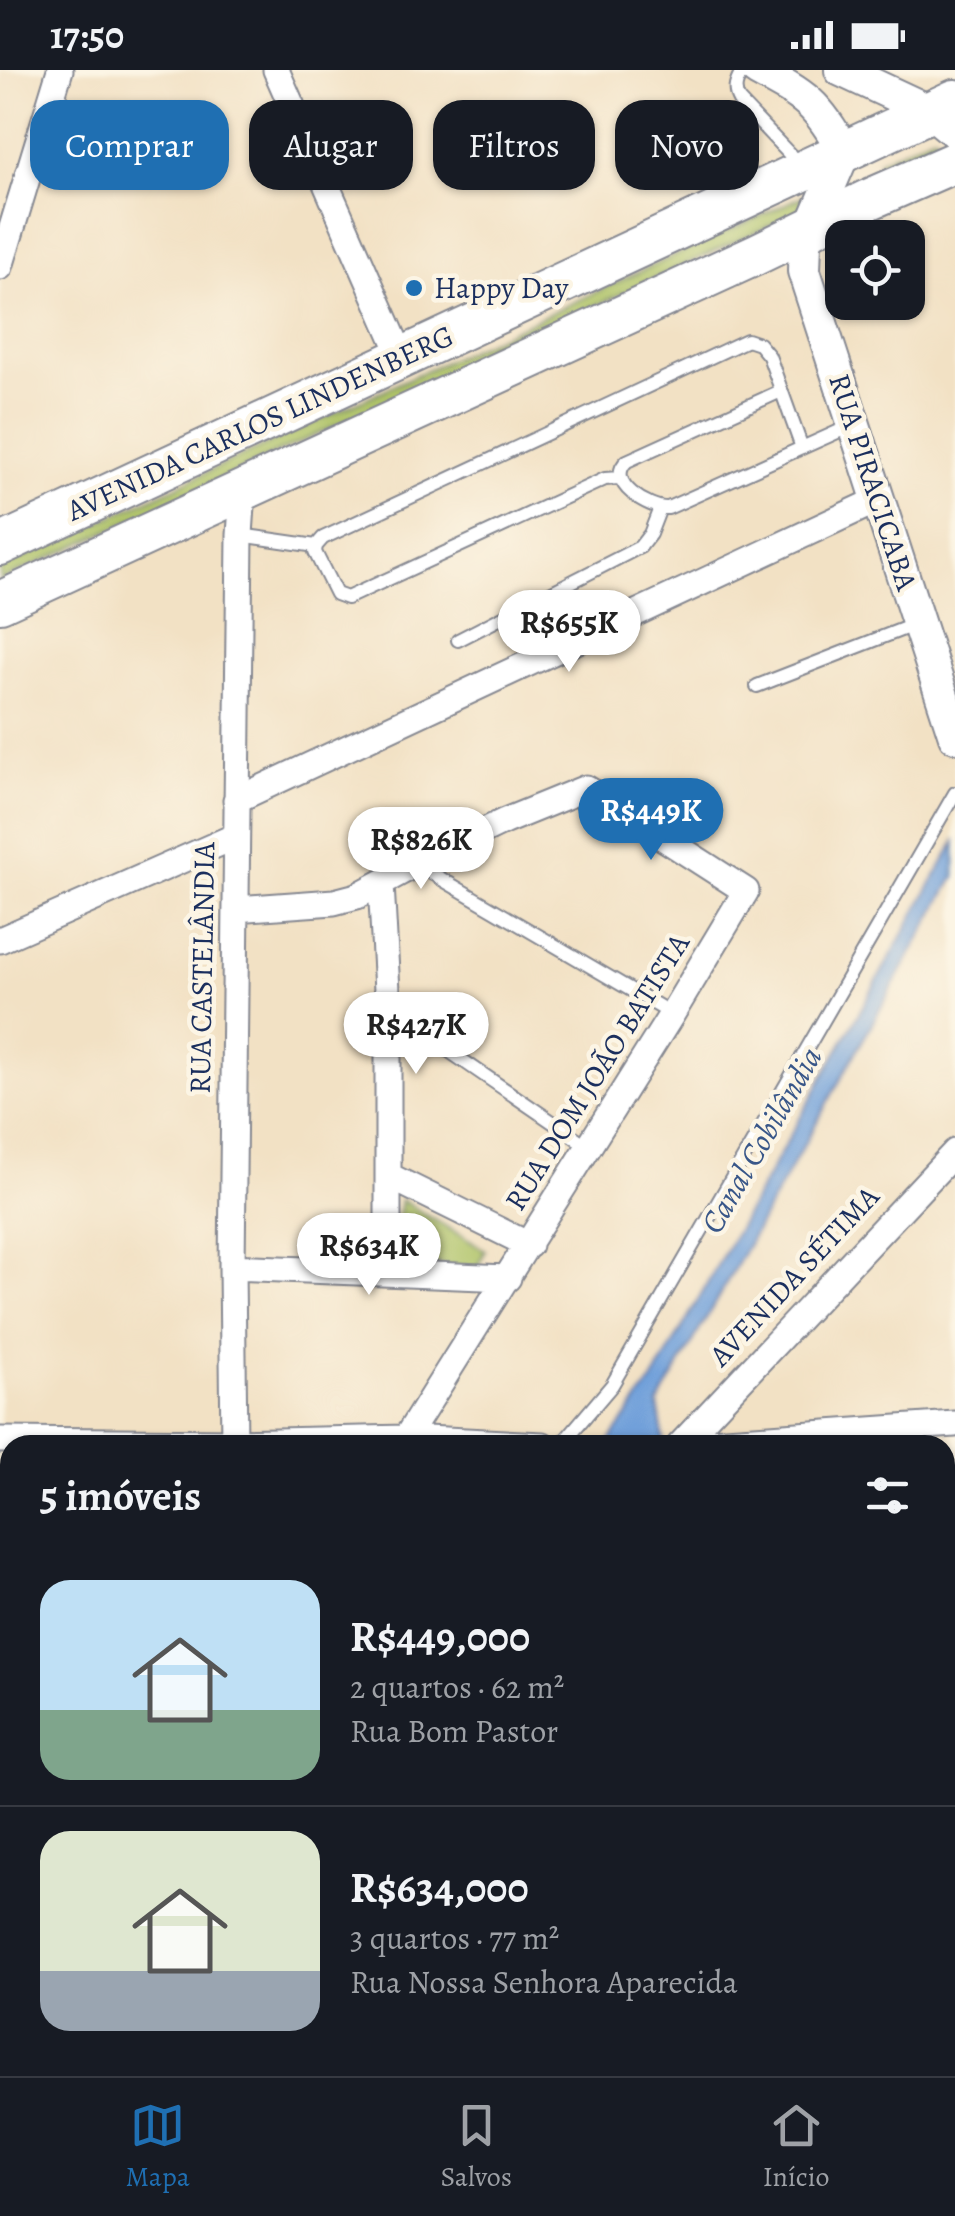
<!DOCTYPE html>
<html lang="pt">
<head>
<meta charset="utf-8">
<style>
	body { margin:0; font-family:Alegreya,serif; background:#20242c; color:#f1f3f6; height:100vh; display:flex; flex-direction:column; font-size:38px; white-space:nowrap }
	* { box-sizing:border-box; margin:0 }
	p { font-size:32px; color:#9ea1a6 }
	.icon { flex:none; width:55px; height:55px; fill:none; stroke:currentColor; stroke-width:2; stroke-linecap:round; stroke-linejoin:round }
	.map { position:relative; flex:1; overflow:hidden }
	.sheet { position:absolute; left:0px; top:1365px; width:955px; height:642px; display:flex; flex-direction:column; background:#171b24; border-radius:30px 30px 0 0; box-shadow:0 2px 8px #0004 }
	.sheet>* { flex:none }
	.top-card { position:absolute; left:30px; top:30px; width:895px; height:90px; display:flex; gap:20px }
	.controls { position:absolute; left:825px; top:150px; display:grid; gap:20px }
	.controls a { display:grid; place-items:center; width:100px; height:100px; border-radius:20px; background:#171b24; box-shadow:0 2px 8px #0004; font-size:50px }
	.price { position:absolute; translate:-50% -85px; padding:0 22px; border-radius:35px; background:#fff; color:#222; font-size:32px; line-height:65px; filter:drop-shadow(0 2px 5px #0008) }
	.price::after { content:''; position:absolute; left:50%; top:60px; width:30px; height:22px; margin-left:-15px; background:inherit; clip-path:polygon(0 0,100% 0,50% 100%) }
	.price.selected { background:#1f6fb2; color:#fff }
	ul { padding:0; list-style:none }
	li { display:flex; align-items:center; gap:30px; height:250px; padding:0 40px }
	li+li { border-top:2px solid #363941 }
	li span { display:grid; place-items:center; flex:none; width:280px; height:200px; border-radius:30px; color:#555 }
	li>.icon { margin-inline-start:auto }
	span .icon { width:120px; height:120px; fill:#fffc; stroke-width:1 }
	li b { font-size:42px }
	h2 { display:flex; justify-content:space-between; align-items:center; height:120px; padding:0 40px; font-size:42px }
	.chip { padding:0 35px; border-radius:30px; background:#171b24; box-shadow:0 2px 8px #0004; font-size:35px; line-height:90px }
	.chip.selected { background:#1f6fb2; color:#fff }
	.status { display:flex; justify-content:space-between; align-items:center; height:70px; padding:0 50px; background:#171b24; direction:ltr }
	.status svg { height:28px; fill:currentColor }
	.menu { display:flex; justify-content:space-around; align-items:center; height:140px; border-top:2px solid #363941; background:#171b24; font-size:28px; color:#9ea1a6 }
	.menu a { display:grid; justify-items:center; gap:5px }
	.menu .selected { color:#1f6fb2 }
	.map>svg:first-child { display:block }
</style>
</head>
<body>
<div class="status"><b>17:50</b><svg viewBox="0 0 49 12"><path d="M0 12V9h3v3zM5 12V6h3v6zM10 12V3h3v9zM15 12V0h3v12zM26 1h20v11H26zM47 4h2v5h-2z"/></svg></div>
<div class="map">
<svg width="955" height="2006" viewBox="0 0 955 2006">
	<rect width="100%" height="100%" fill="#fcf5e5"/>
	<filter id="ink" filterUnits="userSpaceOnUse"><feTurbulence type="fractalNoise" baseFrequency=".01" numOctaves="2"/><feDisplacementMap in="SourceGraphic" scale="20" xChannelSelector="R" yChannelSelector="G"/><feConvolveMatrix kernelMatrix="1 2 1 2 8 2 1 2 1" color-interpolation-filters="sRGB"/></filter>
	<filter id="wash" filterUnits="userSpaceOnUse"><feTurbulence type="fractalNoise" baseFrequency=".0048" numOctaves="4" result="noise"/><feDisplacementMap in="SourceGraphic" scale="40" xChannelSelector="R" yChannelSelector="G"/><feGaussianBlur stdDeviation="2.25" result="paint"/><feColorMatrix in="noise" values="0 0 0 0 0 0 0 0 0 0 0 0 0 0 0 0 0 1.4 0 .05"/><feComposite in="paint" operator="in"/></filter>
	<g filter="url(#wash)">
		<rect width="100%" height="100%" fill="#f2e1c4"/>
		<path fill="#afc367" stroke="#657962" stroke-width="2.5" d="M935,65L940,76L883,102L878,91Z
			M803,126L804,130L797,143L0,511V498Z
			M401,1130L485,1180L478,1199L391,1189Z"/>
		<path fill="#71a0da" stroke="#46689c" stroke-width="2.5" d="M955,772V806L658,1334L664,1373L661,1375H607L653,1310Z"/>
	</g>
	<g filter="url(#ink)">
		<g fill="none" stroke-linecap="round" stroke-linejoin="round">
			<g stroke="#868891" stroke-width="16">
				<path id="service" d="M743,0C737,11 732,19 739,31L799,94
					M781,321L627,391C604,412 649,439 668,438L853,355
					M619,408L605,409L347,528L336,524L315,482L316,476L323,468L747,270L759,274L769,286L802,378
					M240,465L316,476
					M458,570L640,477L650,464L660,438
					M757,616L916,554
					M416,794L672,944
					M389,940L589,1077
					M561,1375L612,1315L955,723"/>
			</g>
			<g stroke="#868891" stroke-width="29">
				<path id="minor" d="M276,0L402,287
					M0,197L60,0
					M236,730L878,430
					M381,814L388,938V1201
					M236,839L334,832L357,826L416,794L505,751L586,718L746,821L672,944L406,1368
					M0,870L236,766
					M389,1106L529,1175
					M232,1197L508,1208
					M0,1370L234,1372L406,1368L543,1375
					M682,1373L955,1354
					M234,1375L232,1197L240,465L243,421
					M680,1375L955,1082
					M945,1540L955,1528
					M945,1928L955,1916
					M0,1959L10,1949
					M61,2006L70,1998
					M541,2006L548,1998
					M878,2006L886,1998"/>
			</g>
			<g stroke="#868891" stroke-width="36">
				<path id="tertiary" d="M757,0C805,26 818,33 844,82L805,173L804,201L955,666
					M841,0L931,42L955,62
					M0,1789H10
					M945,1794H955
					M0,1819H10
					M945,1824H955"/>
			</g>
			<g stroke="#868891" stroke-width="44">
				<path id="primary" d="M0,475L955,30
					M0,532L755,185L868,130L955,92"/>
			</g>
			<use href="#service" stroke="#fff" stroke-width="12"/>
			<use href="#minor" stroke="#fff" stroke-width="25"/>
			<use href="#tertiary" stroke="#fff" stroke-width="32"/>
			<use href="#primary" stroke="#fff" stroke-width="40"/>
		</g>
	</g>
	<circle fill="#1f6fb2" stroke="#fcf5e5" stroke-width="4" cx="414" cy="218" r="10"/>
	<g text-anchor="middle" stroke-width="9" stroke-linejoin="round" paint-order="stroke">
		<g font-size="30" fill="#1b2f5e" stroke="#fcf5e5" text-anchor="start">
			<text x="434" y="228">Happy Day</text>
		</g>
		<g font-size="30" fill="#1b2f5e" stroke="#fcf5e5">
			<text transform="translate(260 353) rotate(-25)" y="10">AVENIDA CARLOS LINDENBERG</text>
			<text transform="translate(873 412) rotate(72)" y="10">RUA PIRACICABA</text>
			<text transform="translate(202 898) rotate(-89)" y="10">RUA CASTELÂNDIA</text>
			<text transform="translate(597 1002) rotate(-58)" y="10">RUA DOM JOÃO BATISTA</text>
			<text transform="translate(794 1206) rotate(-47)" y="10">AVENIDA SÉTIMA</text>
		</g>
		<g font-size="32" font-style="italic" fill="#395789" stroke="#fcf5e5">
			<text transform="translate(761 1070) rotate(-60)" y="11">Canal Cobilândia</text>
		</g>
	</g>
</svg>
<div class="controls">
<a><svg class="icon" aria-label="locate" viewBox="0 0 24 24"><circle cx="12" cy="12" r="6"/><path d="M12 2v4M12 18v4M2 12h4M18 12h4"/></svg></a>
</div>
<b class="price" style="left:569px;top:605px">R$655K</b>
<b class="price selected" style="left:651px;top:793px">R$449K</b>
<b class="price" style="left:421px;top:822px">R$826K</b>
<b class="price" style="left:416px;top:1007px">R$427K</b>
<b class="price" style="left:369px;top:1228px">R$634K</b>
<div class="top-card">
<a class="chip selected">Comprar</a>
<a class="chip">Alugar</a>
<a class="chip">Filtros</a>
<a class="chip">Novo</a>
</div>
<section class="sheet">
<h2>5 imóveis<svg class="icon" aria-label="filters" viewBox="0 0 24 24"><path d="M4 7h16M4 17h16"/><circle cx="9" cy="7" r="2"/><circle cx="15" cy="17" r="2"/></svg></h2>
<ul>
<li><span style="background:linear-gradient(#bfe0f5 65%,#7fa58c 0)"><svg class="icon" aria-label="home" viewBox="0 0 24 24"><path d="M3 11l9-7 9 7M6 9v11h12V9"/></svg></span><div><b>R$449,000</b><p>2 quartos · 62 m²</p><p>Rua Bom Pastor</p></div></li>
<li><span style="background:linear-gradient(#dfe7d0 70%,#9aa5b1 0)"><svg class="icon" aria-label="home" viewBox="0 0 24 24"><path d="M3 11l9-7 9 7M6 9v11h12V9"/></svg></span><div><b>R$634,000</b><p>3 quartos · 77 m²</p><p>Rua Nossa Senhora Aparecida</p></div></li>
</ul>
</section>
</div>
<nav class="menu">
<a class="selected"><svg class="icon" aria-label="map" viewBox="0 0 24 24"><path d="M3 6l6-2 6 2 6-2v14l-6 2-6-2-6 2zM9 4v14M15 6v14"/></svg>Mapa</a>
<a><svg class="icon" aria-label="saved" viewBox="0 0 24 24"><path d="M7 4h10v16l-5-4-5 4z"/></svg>Salvos</a>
<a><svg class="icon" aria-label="home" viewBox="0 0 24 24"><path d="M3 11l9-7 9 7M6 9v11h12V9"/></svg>Início</a>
</nav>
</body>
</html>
